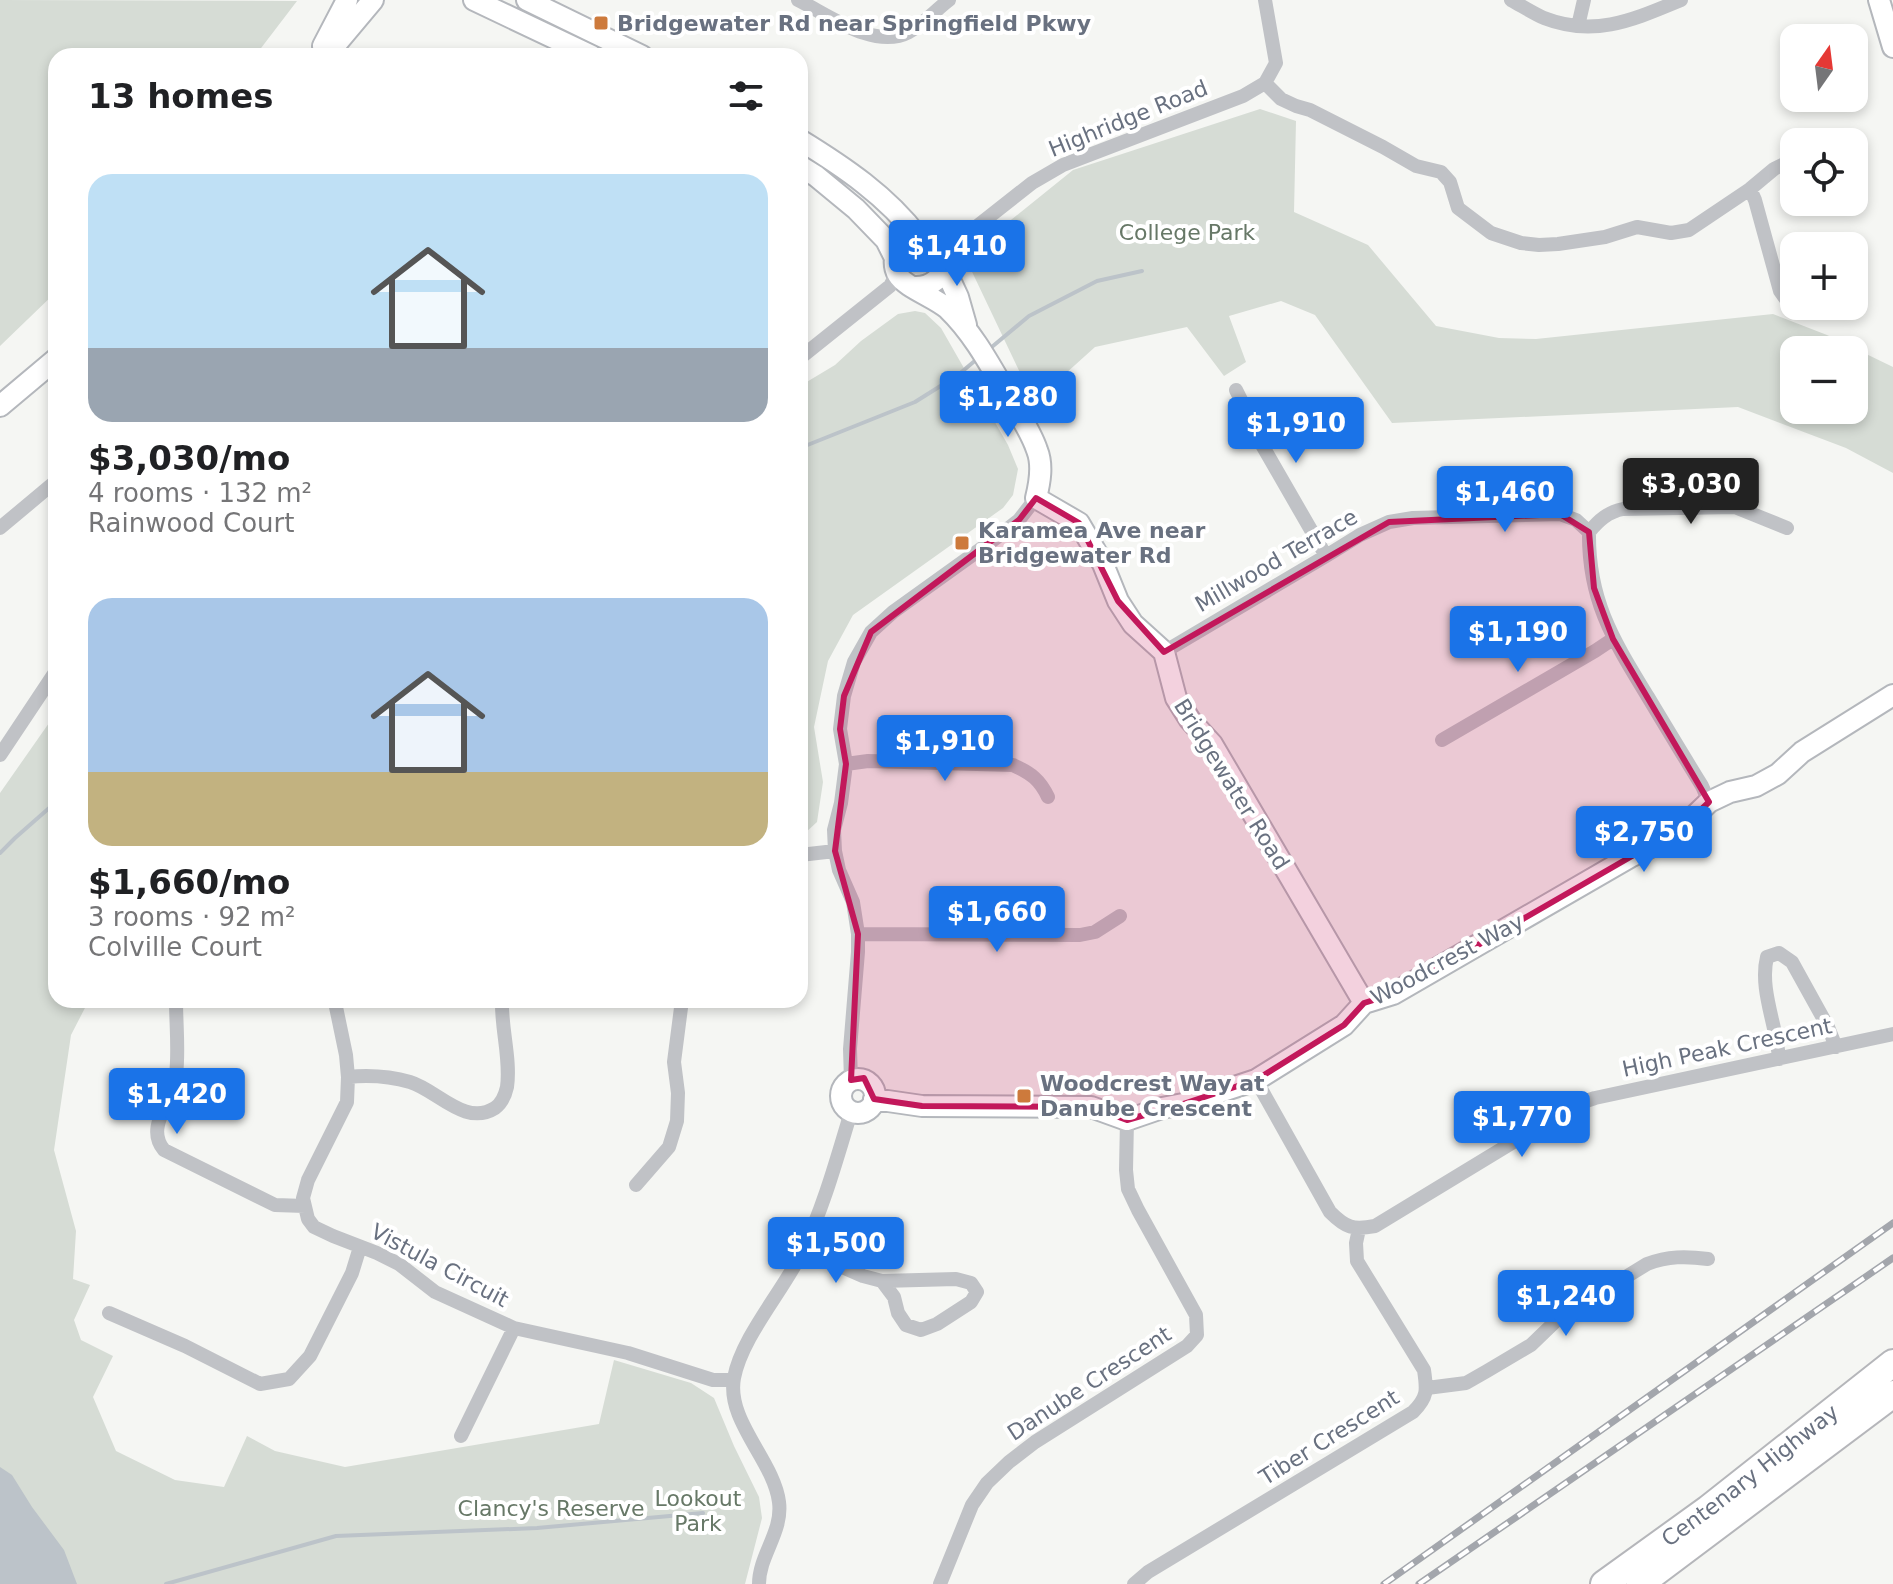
<!DOCTYPE html>
<html lang="en">
<head>
<meta charset="utf-8">
<style>
	body { margin:0; font-family:"DejaVu Sans",sans-serif; background:#f6f6f6; color:#202124; height:100vh; display:flex; flex-direction:column; font-size:30px; white-space:nowrap }
	* { box-sizing:border-box; margin:0 }
	p { font-size:26px; color:#757577 }
	.icon { flex:none; width:44px; height:44px; fill:none; stroke:currentColor; stroke-width:2; stroke-linecap:round; stroke-linejoin:round }
	.map { position:relative; flex:1; overflow:hidden }
	.panel { position:absolute; left:48px; top:48px; width:760px; height:960px; display:flex; flex-direction:column; background:#fff; border-radius:24px; box-shadow:0 4px 12px #0003 }
	.panel>* { flex:none }
	.needle { width:52px; rotate:14deg }
	.tools { position:absolute; left:1780px; top:24px; display:grid; gap:16px }
	.tools a { display:grid; place-items:center; width:88px; height:88px; border-radius:16px; background:#fff; box-shadow:0 4px 12px #0003; font-size:40px }
	.price { position:absolute; translate:-50% -68px; padding:0 18px; border-radius:8px; background:#1a73e8; color:#fff; font-size:26px; line-height:52px; filter:drop-shadow(0 2px 4px #0008) }
	.price::after { content:''; position:absolute; left:50%; top:48px; width:24px; height:18px; margin-left:-12px; background:inherit; clip-path:polygon(0 0,100% 0,50% 100%) }
	.price.active { background:#222; color:#fff }
	ul { padding:0; list-style:none }
	li { display:grid; align-content:center; gap:16px; height:424px; padding:0 40px }
	li span { display:grid; place-items:center; height:248px; border-radius:24px; color:#555 }
	li>.icon { margin-inline-start:auto }
	span .icon { width:144px; height:144px; fill:#fffc; stroke-width:1 }
	li b { font-size:34px }
	h2 { display:flex; justify-content:space-between; align-items:center; height:96px; padding:0 40px; font-size:34px }
	.map>svg:first-child { display:block }
</style>
</head>
<body>
<div class="map">
<svg width="1893" height="1584" viewBox="0 0 1893 1584">
	<rect width="100%" height="100%" fill="#f5f6f3"/>
	<path fill="#d6dcd5" fill-rule="evenodd" d="M0,0L297,1L255,56H56V292L0,346Z
		M1260,109L1296,121L1294,212L1368,245L1436,326L1499,338L1536,339L1773,314L1827,335L1893,367V473L1846,448L1738,407L1392,423L1315,315L1281,301L1229,316L1246,362L1224,376L1187,327L1095,347L1034,402L965,257L1073,170ZM1794,350H1854V410H1794Z
		M915,311L925,313L941,328L1008,445L1018,469L1013,495L1003,508L853,615L828,661L814,727L823,782L817,822L804,834H800V386L835,365L861,341L898,314Z
		M56,713V1000H87V1004L71,1035L54,1150L76,1231L73,1279L90,1285L74,1320L81,1340L113,1356L93,1397L116,1451L175,1480L224,1487L247,1436L275,1451L345,1467L599,1424L614,1360L691,1383L714,1398L734,1446L759,1497L762,1518L745,1584H0V793Z"/>
	<path fill="#bcc3c9" d="M0,1467L12,1475L32,1507L64,1550L77,1584H0Z"/>
	<g fill="none" stroke-linecap="round" stroke-linejoin="round">
		<path stroke="#bcc3c9" stroke-width="4" d="M987,351L1029,316L1097,281L1142,271
			M800,448L915,402L958,375L977,359
			M0,853L15,838L56,802
			M166,1584L336,1536L537,1528L703,1513"/>
		<g stroke="#b4b7bc" stroke-width="24">
			<path id="secondary" d="M474,0L592,56
				M527,0L642,56
				M1879,0L1893,47
				M323,46L347,0
				M326,56L373,0
				M800,140C844,167 887,196 918,237
				M800,166L816,176L856,209L886,240L895,258
				M944,267L958,297L966,325
				M915,287C950,288 955,242 923,238C902,235 888,257 898,275C905,287 936,298 948,309C975,335 992,369 1011,401C1020,416 1031,432 1037,450C1043,465 1040,482 1036,498L1079,523L1103,564L1118,601L1133,624L1164,652L1176,698L1190,720L1212,744L1364,1003
				M0,406L56,359
				M841 1096a17 17 0 1 1 34 0a17 17 0 1 1-34 0Z
				M874,1099L922,1106L1091,1107L1127,1120L1162,1108L1183,1104L1256,1080L1344,1025L1364,1003L1393,994L1630,857L1661,842L1684,826L1709,802L1730,792L1756,786L1778,774L1802,752L1893,695"/>
		</g>
		<g stroke="#b5b6ba" stroke-width="30">
			<g id="highway">
				<path id="s1" d="M1604,1584L1708,1509L1893,1363"/>
				<path d="M1640,1584L1893,1394"/>
			</g>
		</g>
		<path stroke="#c0c2c6" stroke-width="14" d="M798,0C830,16 875,50 909,32C923,24 936,10 949,0
			M1511,0C1522,6 1533,13 1544,18C1595,38 1635,19 1681,0
			M1578,26L1584,0
			M1265,83L1281,99L1296,106L1310,110L1383,147L1416,166L1441,172L1450,182L1458,208L1491,233L1521,243L1539,245L1558,244L1605,237L1637,227L1671,233L1689,230L1750,189L1774,169L1794,159
			M1845,142L1856,140
			M1750,189L1755,200L1780,291L1788,302
			M939,247L971,231L1032,183L1063,165L1243,96L1265,83L1276,63L1265,0
			M800,358L890,286L897,273
			M1236,390L1251,420L1258,438L1326,556
			M0,528L56,481
			M1589,532C1599,520 1608,512 1623,509L1735,507L1787,528
			M1164,652L1326,556L1360,535L1389,522L1413,518L1560,514L1576,520L1589,532C1588,601 1614,641 1648,697C1666,727 1684,757 1702,786L1709,802
			M1442,740L1595,651L1613,639
			M0,755L56,671
			M846,764L868,761L1013,765C1031,773 1040,780 1048,797
			M800,855L835,851
			M858,934L1080,935L1095,932L1120,916
			M176,1000C176,1025 179,1051 176,1075C174,1101 144,1126 164,1150L275,1205L305,1206
			M336,1000V1007L346,1055L348,1077L347,1102L308,1180L303,1198L308,1219L314,1227L333,1236L377,1253L399,1264L435,1292L514,1328L628,1353L713,1380H733
			M1779,1059C1777,1026 1759,989 1767,957L1779,953L1792,962L1828,1027L1836,1047
			M348,1077C369,1075 389,1076 410,1082C437,1090 465,1127 495,1108C502,1103 505,1096 507,1087C511,1059 501,1029 502,1000
			M851,1080L850,1049L858,952V934L853,902L839,870L835,851L834,830L841,803L846,764L840,729L844,696L854,662L871,632L893,612L996,538L1019,520L1036,498
			M1256,1080L1330,1212C1346,1228 1353,1230 1375,1226L1574,1105L1595,1098L1893,1034
			M636,1185L669,1147L677,1121L678,1093L674,1062L682,1000
			M803,1250L863,1276L882,1281L956,1279L971,1283L977,1292L971,1302L937,1324L921,1330L906,1325L898,1313L894,1297L882,1281
			M109,1313L185,1346L260,1384L289,1379L310,1356L352,1273L360,1247
			M1427,1388L1466,1383L1487,1371L1531,1345L1559,1318L1647,1264C1668,1256 1686,1256 1708,1259
			M461,1436L514,1328
			M759,1584C759,1555 783,1532 779,1502C774,1461 726,1421 734,1378C742,1336 784,1290 803,1250C824,1206 837,1158 851,1112
			M940,1584L972,1505L987,1483L1009,1462L1035,1442L1187,1346L1197,1335L1196,1315L1138,1210L1128,1189L1126,1170L1127,1120
			M1134,1584L1148,1572L1413,1412C1428,1397 1427,1390 1424,1370L1357,1261L1356,1243L1359,1229"/>
		<use href="#secondary" stroke="#fff" stroke-width="20"/>
		<use href="#highway" stroke="#fff" stroke-width="26"/>
		<g stroke="#a3a6ac" stroke-width="7">
			<path id="rail" d="M1384,1584L1893,1223
				M1419,1584L1893,1258"/>
		</g>
		<use href="#rail" stroke="#fff" stroke-width="4" stroke-dasharray="12" stroke-linecap="butt"/>
	</g>
	<path fill="#c2185b" fill-opacity="0.2" stroke="#c2185b" stroke-width="6" stroke-linejoin="round" d="M1036,498L1079,523L1118,601L1164,652L1389,522L1560,514L1589,532L1594,588L1613,639L1709,802L1684,826L1393,994L1364,1003L1344,1025L1256,1080L1183,1104L1127,1120L1091,1107L922,1106L874,1099L864,1078L851,1080L858,934L835,851L846,764L840,729L844,696L871,632L1019,520Z"/>
	<g fill="#cd7a3c" stroke="#fff" stroke-width="3">
		<rect x="593" y="15" width="16" height="16" rx="4"/>
		<rect x="954" y="535" width="16" height="16" rx="4"/>
		<rect x="1016" y="1088" width="16" height="16" rx="4"/>
	</g>
	<g text-anchor="middle" stroke-width="8" stroke-linejoin="round" paint-order="stroke">
		<g font-size="22" font-weight="bold" fill="#697180" stroke="#fff" text-anchor="start">
			<text x="617" y="31">Bridgewater Rd near Springfield Pkwy</text>
			<text x="978" y="538">Karamea Ave near<tspan x="978" dy="25">Bridgewater Rd</tspan></text>
			<text x="1040" y="1091">Woodcrest Way at<tspan x="1040" dy="25">Danube Crescent</tspan></text>
		</g>
		<g font-size="22" fill="#697180" stroke="#fff">
			<text transform="translate(1128 118) rotate(-22)" y="8">Highridge Road</text>
			<text transform="translate(1276 560) rotate(-30)" y="8">Millwood Terrace</text>
			<text transform="translate(1232 784) rotate(58)" y="8">Bridgewater Road</text>
			<text transform="translate(1447 959) rotate(-28)" y="8">Woodcrest Way</text>
			<text transform="translate(1727 1047) rotate(-12)" y="8">High Peak Crescent</text>
			<text transform="translate(440 1265) rotate(28)" y="8">Vistula Circuit</text>
			<text transform="translate(1089 1383) rotate(-33)" y="8">Danube Crescent</text>
			<text transform="translate(1329 1437) rotate(-32)" y="8">Tiber Crescent</text>
			<text dy="8" stroke="none"><textPath href="#s1" startOffset="182">Centenary Highway</textPath></text>
		</g>
		<g font-size="22" fill="#677867" stroke="#fff">
			<text x="1187" y="240">College Park</text>
			<text x="698" y="1506">Lookout<tspan x="698" dy="25">Park</tspan></text>
			<text x="551" y="1516">Clancy's Reserve</text>
		</g>
	</g>
</svg>
<div class="tools">
<a><svg class="needle" viewBox="-14 -14 28 28"><path d="M0-13l5 13h-10z" fill="#e53935"/><path d="M0 13l5-13h-10z" fill="#757577"/></svg></a>
<a><svg class="icon" aria-label="locate" viewBox="0 0 24 24"><circle cx="12" cy="12" r="6"/><path d="M12 2v4M12 18v4M2 12h4M18 12h4"/></svg></a>
<a>+</a>
<a>−</a>
</div>
<b class="price" style="left:957px;top:288px">$1,410</b>
<b class="price" style="left:1008px;top:439px">$1,280</b>
<b class="price" style="left:1296px;top:465px">$1,910</b>
<b class="price active" style="left:1691px;top:526px">$3,030</b>
<b class="price" style="left:1505px;top:534px">$1,460</b>
<b class="price" style="left:1518px;top:674px">$1,190</b>
<b class="price" style="left:945px;top:783px">$1,910</b>
<b class="price" style="left:1644px;top:874px">$2,750</b>
<b class="price" style="left:997px;top:954px">$1,660</b>
<b class="price" style="left:177px;top:1136px">$1,420</b>
<b class="price" style="left:1522px;top:1159px">$1,770</b>
<b class="price" style="left:836px;top:1285px">$1,500</b>
<b class="price" style="left:1566px;top:1338px">$1,240</b>
<section class="panel">
<h2>13 homes<svg class="icon" aria-label="filters" viewBox="0 0 24 24"><path d="M4 7h16M4 17h16"/><circle cx="9" cy="7" r="2"/><circle cx="15" cy="17" r="2"/></svg></h2>
<ul>
<li><span style="background:linear-gradient(#bfe0f5 70%,#9aa5b1 0)"><svg class="icon" aria-label="home" viewBox="0 0 24 24"><path d="M3 11l9-7 9 7M6 9v11h12V9"/></svg></span><div><b>$3,030/mo</b><p>4 rooms · 132 m²</p><p>Rainwood Court</p></div></li>
<li><span style="background:linear-gradient(#a9c7e8 70%,#c2b280 0)"><svg class="icon" aria-label="home" viewBox="0 0 24 24"><path d="M3 11l9-7 9 7M6 9v11h12V9"/></svg></span><div><b>$1,660/mo</b><p>3 rooms · 92 m²</p><p>Colville Court</p></div></li>
</ul>
</section>
</div>
</body>
</html>
